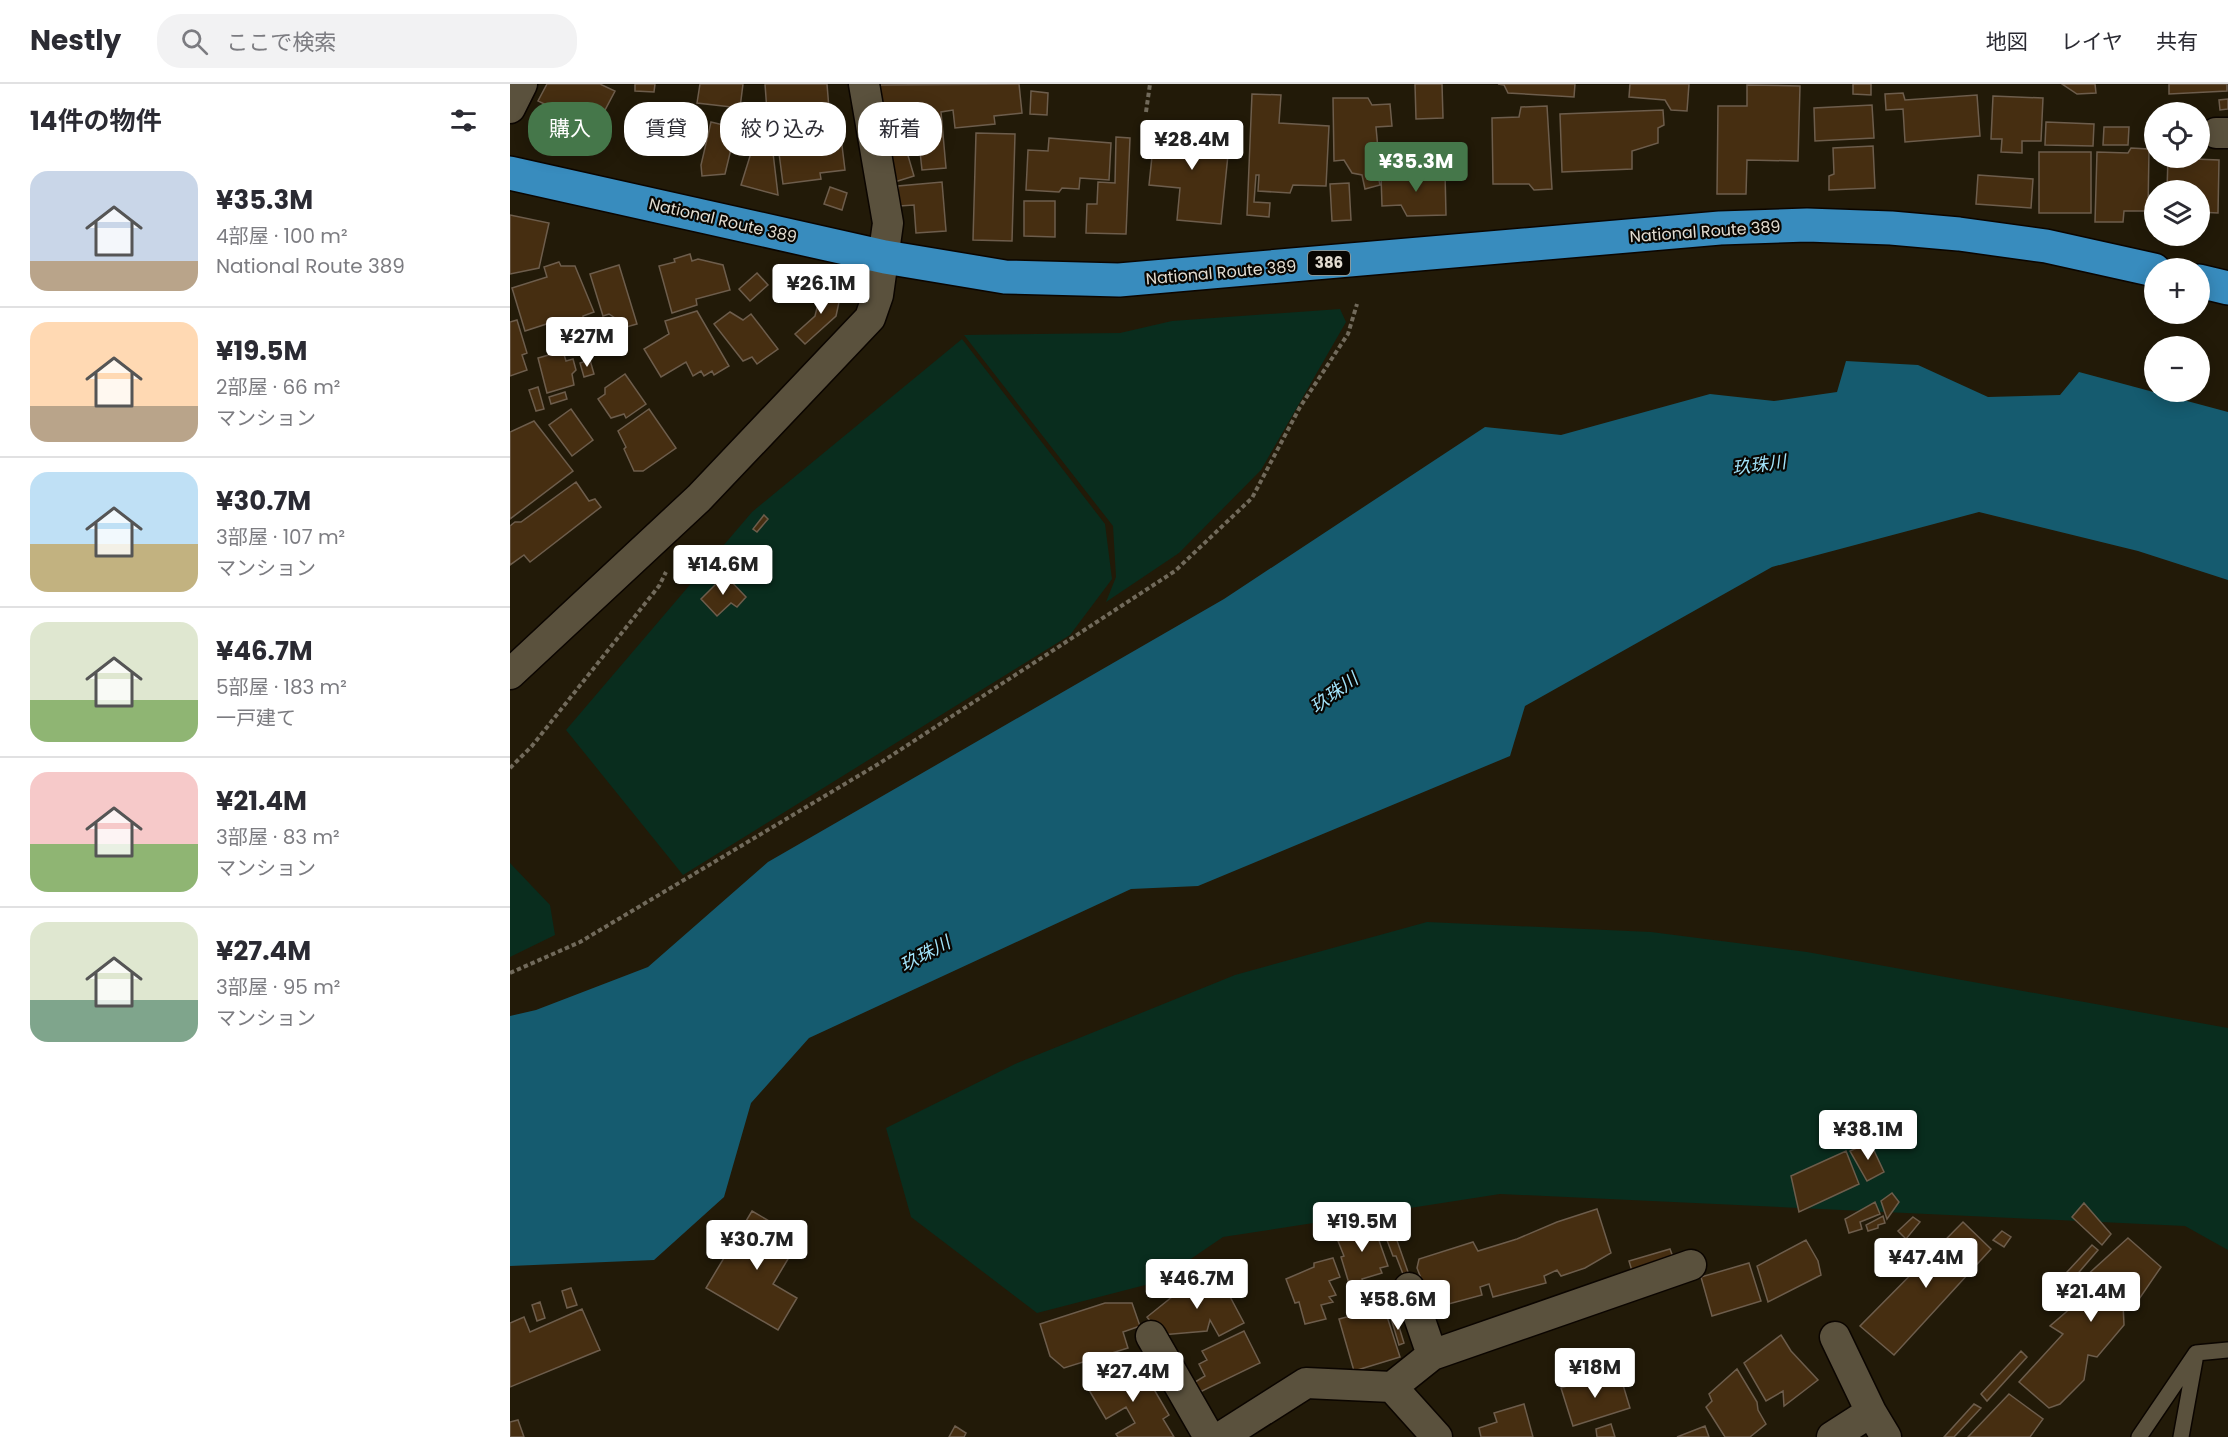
<!DOCTYPE html>
<html lang="ja">
<head>
<meta charset="utf-8">
<style>
	body { margin:0; font-family:Poppins,"Noto Sans JP",sans-serif; background:#f2f2f3; color:#2b2b33; height:100vh; display:flex; flex-direction:column; font-size:22px; white-space:nowrap }
	* { box-sizing:border-box; margin:0 }
	p { font-size:20px; color:#7c7c81 }
	.icon { flex:none; width:33px; height:33px; fill:none; stroke:currentColor; stroke-width:2; stroke-linecap:round; stroke-linejoin:round }
	.map { position:relative; flex:1; overflow:hidden }
	.sheet { display:flex; flex-direction:column; background:#fff; width:510px }
	.sheet>* { flex:none }
	.hud { position:absolute; left:18px; top:18px; width:570px; height:54px; display:flex; gap:12px }
	.tools { position:absolute; left:1634px; top:18px; display:grid; gap:12px }
	.tools a { display:grid; place-items:center; width:66px; height:66px; border-radius:50%; background:#fff; box-shadow:0 3px 15px #0003; font-size:30px }
	.price { position:absolute; translate:-50% -51px; padding:0 14px; border-radius:6px; background:#fff; color:#222; font-size:20px; line-height:39px; filter:drop-shadow(0 2px 3px #0008) }
	.price::after { content:''; position:absolute; left:50%; top:36px; width:18px; height:14px; margin-left:-9px; background:inherit; clip-path:polygon(0 0,100% 0,50% 100%) }
	.price.on { background:#45774a; color:#fff }
	ul { padding:0; list-style:none }
	li { display:flex; align-items:center; gap:18px; height:150px; padding:0 30px }
	li+li { border-top:2px solid #e1e1e2 }
	li span { display:grid; place-items:center; flex:none; width:168px; height:120px; border-radius:18px; color:#555 }
	li>.icon { margin-inline-start:auto }
	span .icon { width:72px; height:72px; fill:#fffc; stroke-width:1 }
	li b { font-size:26px }
	h2 { display:flex; justify-content:space-between; align-items:center; height:72px; padding:0 30px; font-size:26px }
	.tag { padding:0 21px; border-radius:24px; background:#fff; box-shadow:0 3px 15px #0003; font-size:21px; line-height:54px }
	.tag.on { background:#45774a; color:#fff }
	header { display:flex; align-items:center; gap:36px; box-sizing:border-box; height:84px; padding:0 30px; background:#fff; border-bottom:2px solid #e1e1e2 }
	header strong { font-size:28px }
	nav { display:flex; gap:33px; margin-inline-start:auto; font-size:21px }
	.search { width:420px; height:54px; background:#f2f2f3; display:flex; align-items:center; gap:15px; box-sizing:border-box; padding:0 21px; border-radius:24px; color:#7c7c81; font-size:22px }
	main { display:flex; flex:1; min-height:0 }
	.map>svg:first-child { display:block }
</style>
</head>
<body>
<header>
<strong>Nestly</strong>
<div class="search"><svg class="icon" aria-label="search" viewBox="0 0 24 24"><circle cx="10" cy="10" r="6"/><path d="M15 15l6 6"/></svg>ここで検索</div>
<nav><a>地図</a><a>レイヤ</a><a>共有</a></nav>
</header>
<main>
<section class="sheet">
<h2>14件の物件<svg class="icon" aria-label="filters" viewBox="0 0 24 24"><path d="M4 7h16M4 17h16"/><circle cx="9" cy="7" r="2"/><circle cx="15" cy="17" r="2"/></svg></h2>
<ul>
<li><span style="background:linear-gradient(#c9d6e8 75%,#b9a48a 0)"><svg class="icon" aria-label="home" viewBox="0 0 24 24"><path d="M3 11l9-7 9 7M6 9v11h12V9"/></svg></span><div><b>¥35.3M</b><p>4部屋 · 100 m²</p><p>National Route 389</p></div></li>
<li><span style="background:linear-gradient(#ffd9b3 70%,#b9a48a 0)"><svg class="icon" aria-label="home" viewBox="0 0 24 24"><path d="M3 11l9-7 9 7M6 9v11h12V9"/></svg></span><div><b>¥19.5M</b><p>2部屋 · 66 m²</p><p>マンション</p></div></li>
<li><span style="background:linear-gradient(#bfe0f5 60%,#c2b280 0)"><svg class="icon" aria-label="home" viewBox="0 0 24 24"><path d="M3 11l9-7 9 7M6 9v11h12V9"/></svg></span><div><b>¥30.7M</b><p>3部屋 · 107 m²</p><p>マンション</p></div></li>
<li><span style="background:linear-gradient(#dfe7d0 65%,#8fb573 0)"><svg class="icon" aria-label="home" viewBox="0 0 24 24"><path d="M3 11l9-7 9 7M6 9v11h12V9"/></svg></span><div><b>¥46.7M</b><p>5部屋 · 183 m²</p><p>一戸建て</p></div></li>
<li><span style="background:linear-gradient(#f6c9c9 60%,#8fb573 0)"><svg class="icon" aria-label="home" viewBox="0 0 24 24"><path d="M3 11l9-7 9 7M6 9v11h12V9"/></svg></span><div><b>¥21.4M</b><p>3部屋 · 83 m²</p><p>マンション</p></div></li>
<li><span style="background:linear-gradient(#dfe7d0 65%,#7fa58c 0)"><svg class="icon" aria-label="home" viewBox="0 0 24 24"><path d="M3 11l9-7 9 7M6 9v11h12V9"/></svg></span><div><b>¥27.4M</b><p>3部屋 · 95 m²</p><p>マンション</p></div></li>
</ul>
</section>
<div class="map">
<svg width="1718" height="1353" viewBox="0 0 1718 1353">
	<rect width="100%" height="100%" fill="#221a08"/>
	<path fill="#092d1e" d="M830,225L836,238L751,386L669,469L596,518L606,493L603,442L454,251L610,249L662,237Z
		M452,255L595,440L602,495L560,551L173,791L56,646L242,428Z
		M0,779L40,821L45,851L0,873Z
		M917,838L1141,848L1297,868L1718,944V1166L1675,1142L990,1110L713,1153L647,1198L527,1229L401,1133L376,1044L505,980L725,891Z"/>
	<path fill="#155b6f" d="M1336,277L1408,281L1478,313L1550,311L1569,288L1718,328V496L1628,467L1469,428L1262,483L1015,622L1000,672L688,802L621,805L299,954L241,1019L214,1113L144,1176L0,1182V932L26,926L138,883L258,778L714,515L975,343L1051,351L1200,310L1264,317L1327,308Z"/>
	<path fill="#462e11" stroke="#6d5d4c" stroke-width="1.5" d="M37,0H90L105,7L95,26L90,27L86,35L55,30L28,17Z
		M125,0H145L144,8L125,7Z
		M190,0H233L230,24L187,19Z
		M255,0H317L320,37L258,41Z
		M509,0L512,29L484,32L485,40L445,44L443,26L431,28L436,84L412,86L408,49L371,53L366,1Z
		M905,0H932L933,34L906,35Z
		M988,0H1065L1064,13L998,9L994,1Z
		M1120,0H1179L1177,27L1161,26L1155,16L1119,13Z
		M1343,0H1361V11L1343,10Z
		M1552,0H1585L1586,9L1567,10Z
		M1659,0H1717V7L1659,10Z
		M1237,1L1290,2L1288,77L1237,76L1236,110H1207L1208,22H1237Z
		M521,7L538,9L537,31L520,30Z
		M1393,9L1395,16L1467,11L1470,52L1395,58L1393,25L1376,26L1375,10Z
		M742,10L771,11L769,39L819,42L816,102L783,101L780,109L748,107L749,91H746L744,118L760,119L759,133L737,131Z
		M1483,12L1533,14L1531,57H1512V69L1491,68L1492,55H1481Z
		M823,14H858L862,21L880,20L882,42L866,43L869,76L866,81L870,101L855,105L852,91L842,89L834,76L824,77Z
		M1718,15V25L1710,26L1709,16Z
		M1362,21L1364,54L1305,57L1304,24Z
		M1037,22L1042,105L1024,106L1019,100H983L982,34L1009,33L1011,23Z
		M1153,26L1154,41L1148,44V59L1122,67V85L1052,88L1050,30Z
		M329,37L335,86L310,89L311,95L273,100L266,46Z
		M201,38L226,44L215,90L192,92L191,81Z
		M1536,38L1584,40L1583,62L1535,61Z
		M1594,43H1619L1618,61H1593Z
		M645,44L720,51L711,140L667,136L670,104L639,101Z
		M466,49L505,50L502,157L463,156Z
		M261,52L268,111L231,101L246,53Z
		M606,53L620,54L616,150L576,149L577,120H587L588,98L605,99Z
		M539,54L601,59L599,96L570,94L569,105L552,104L549,108L516,106L518,66L538,67Z
		M394,58L404,92L378,100L369,66Z
		M1363,62L1365,104L1319,106V92L1324,90L1323,64Z
		M1621,64L1639,65L1638,127H1614L1613,138H1585L1587,68L1618,69Z
		M1529,68H1581V129H1529Z
		M1658,74L1709,76L1708,129L1689,128V106H1657Z
		M935,88L936,131L897,132L891,121L872,122L871,91Z
		M1468,91L1523,95L1521,124L1466,120Z
		M432,98L436,147L406,149L404,121L389,122L388,102Z
		M839,99L841,136L822,137L820,100Z
		M320,103L337,109L332,126L314,120Z
		M514,117H545V153L514,152Z
		M0,131L39,139L29,184L0,190Z
		M180,170L182,177L188,175L213,181L220,206L186,215L187,221L162,229L149,182L165,178L164,175Z
		M49,178L51,182H65L84,228L73,232V236L59,240L55,234L15,247L2,204L37,193L34,183Z
		M109,181L127,240L109,245L105,234L99,230L93,232L80,190Z
		M247,189L258,201L240,217L229,205Z
		M312,204L331,209L326,232L295,260L285,250L305,232Z
		M187,227L219,282L204,291L202,287L194,292L191,287L183,292L176,278L151,293L134,265L159,250L155,237Z
		M220,228L233,236L241,230L268,265L247,280L242,273L233,277L204,240Z
		M7,236L17,269L12,271L17,286L0,292V238Z
		M53,267L56,277L63,275L66,286L62,290L64,301L37,309L28,274Z
		M80,276L84,290L74,293L70,279Z
		M115,290L136,320L116,334L114,330L101,334L88,315L95,310V304Z
		M28,303L34,325L26,327L19,306Z
		M55,308L57,315L41,320L39,313Z
		M61,325L83,356L62,372L39,341Z
		M139,325L166,364L133,387H124L114,365L116,363L108,347Z
		M24,337L63,387L0,435V348Z
		M66,398L79,417L85,415L91,423L20,478L14,471L0,481V442L5,438H11Z
		M254,431L258,435L247,448L243,445Z
		M215,491L236,513L227,523L221,519L207,532L191,515Z
		M1360,1058L1374,1088L1357,1097L1340,1067Z
		M1336,1067L1349,1100L1289,1128L1281,1092Z
		M1382,1109L1389,1118L1377,1135L1371,1117Z
		M1365,1118L1370,1130L1350,1138L1352,1145L1339,1149L1335,1135Z
		M1574,1119L1601,1150L1592,1161L1562,1133Z
		M1087,1125L1101,1169L1075,1184L1051,1192L1047,1186L1034,1192L1036,1199L983,1213L979,1200L970,1203L972,1211L931,1222L921,1220L907,1184L909,1175L963,1158L968,1167L1007,1155L1047,1138Z
		M242,1127L290,1155L263,1200L287,1214L268,1246L196,1204Z
		M1373,1132L1375,1139L1368,1141V1144L1358,1147L1356,1141Z
		M1403,1133L1410,1138L1396,1155L1388,1147Z
		M861,1134L878,1182L870,1184L872,1189L852,1195L854,1201L841,1206L831,1173L834,1172L828,1157L841,1152L837,1140Z
		M1453,1138L1481,1165L1384,1271L1350,1242Z
		M1492,1147L1501,1153L1494,1163L1483,1156Z
		M884,1148L898,1188L893,1190L886,1172H883L875,1151Z
		M1618,1154L1651,1183L1625,1221L1613,1219L1614,1241L1587,1273L1578,1271L1574,1296L1550,1320L1539,1324L1509,1298L1553,1250L1540,1242L1584,1204L1575,1193Z
		M1296,1156L1308,1177L1311,1191L1258,1218L1247,1182Z
		M1582,1161L1588,1166L1552,1208L1545,1201Z
		M1160,1165L1163,1173L1122,1187L1119,1177Z
		M823,1174L830,1193L819,1197L826,1211L819,1213L823,1218L811,1221L816,1235L795,1240L789,1218L785,1219L776,1195L804,1183V1179Z
		M1239,1179L1251,1217L1202,1232L1191,1193Z
		M709,1192L734,1239L709,1252L700,1236L697,1247L651,1251L637,1233L668,1208L669,1201Z
		M61,1204L67,1221L57,1224L52,1207Z
		M30,1218L35,1234L27,1237L22,1221Z
		M595,1219H622L630,1242L613,1248L618,1264L554,1284L540,1272L530,1240Z
		M874,1223L890,1273L844,1287L829,1235Z
		M72,1225L90,1266L0,1303V1239L14,1233L20,1248Z
		M886,1233L894,1259L889,1261L881,1234Z
		M734,1247L750,1279L690,1308L685,1298L695,1292L689,1280L697,1276L692,1267Z
		M1271,1251L1281,1267L1308,1296L1274,1322L1273,1307L1256,1317L1234,1279Z
		M1511,1267L1517,1273L1477,1317L1471,1310Z
		M628,1278L659,1331L653,1335L664,1353H608L606,1350L625,1339L616,1323L596,1335L579,1306Z
		M1227,1285L1247,1318L1248,1326L1256,1340L1240,1353H1215L1196,1323L1202,1317L1199,1310Z
		M1110,1291L1120,1324L1063,1342L1051,1304L1087,1292L1091,1298Z
		M1499,1310L1533,1335L1520,1353H1458Z
		M1014,1320L1023,1353H971L969,1344L987,1338L984,1329Z
		M1464,1320L1471,1324L1444,1353H1434Z
		M8,1336L14,1353H0V1338Z
		M1101,1340L1105,1353H1087L1086,1345Z
		M445,1342L456,1349L454,1353H439Z
		M1195,1342L1199,1353H1167Z"/>
	<g fill="none" stroke-linecap="round" stroke-linejoin="round">
		<g stroke="#0b0500" stroke-width="18">
			<path id="lane" d="M1629,1353L1686,1269L1718,1266
				M1671,1353L1685,1276"/>
		</g>
		<g stroke="#0b0500" stroke-width="33">
			<path id="street" d="M0,24L12,0
				M1706,49H1718
				M0,590L189,414L360,234L368,211L378,139L354,0
				M899,1204L922,1271
				M641,1252L699,1353
				M1325,1253L1361,1328L1376,1353
				M882,1303L922,1271L1181,1181
				M711,1353L796,1299L882,1303L927,1353
				M1322,1353L1361,1328"/>
		</g>
		<g stroke="#0b0500" stroke-width="36">
			<path id="highway" d="M0,89L375,173L495,193L609,196L1210,144L1297,141L1381,144L1449,150L1536,162L1644,186
				M1689,197L1718,204"/>
		</g>
		<path stroke="#716a5b" stroke-width="4" stroke-dasharray="4.5 3" stroke-linecap="butt" d="M636,28L640,0
			M0,684L22,662L149,502L156,488
			M0,889L70,858L370,679L665,487L742,414L790,323L838,250L847,220"/>
		<use href="#lane" stroke="#5a513d" stroke-width="15"/>
		<use href="#street" stroke="#5a513d" stroke-width="30"/>
		<use href="#highway" stroke="#388cbe" stroke-width="33"/>
	</g>
	<g text-anchor="middle" stroke-width="4.5" stroke-linejoin="round" paint-order="stroke">
		<rect fill="#080602" stroke="#a19c93" stroke-width="1.5" x="798" y="167" width="42" height="24" rx="4.5"/>
		<g font-size="15" font-weight="bold" fill="#e2dcd1">
			<text x="819" y="184">386</text>
		</g>
		<g font-size="16" fill="#e2dcd1" stroke="#080602">
			<text transform="translate(213 136) rotate(13)" y="6">National Route 389</text>
			<text transform="translate(1195 147) rotate(-4)" y="6">National Route 389</text>
			<text transform="translate(711 188) rotate(-5)" y="6">National Route 389</text>
		</g>
		<g font-size="18" font-style="italic" fill="#a2e3fa" stroke="#080602">
			<text transform="translate(1249 381) rotate(-7)" y="6">玖珠川</text>
			<text transform="translate(824 609) rotate(-36)" y="6">玖珠川</text>
			<text transform="translate(415 870) rotate(-28)" y="6">玖珠川</text>
		</g>
	</g>
</svg>
<div class="tools">
<a><svg class="icon" aria-label="locate" viewBox="0 0 24 24"><circle cx="12" cy="12" r="6"/><path d="M12 2v4M12 18v4M2 12h4M18 12h4"/></svg></a>
<a><svg class="icon" aria-label="layers" viewBox="0 0 24 24"><path d="M12 4l9 5-9 5-9-5zM3 14l9 5 9-5"/></svg></a>
<a>+</a>
<a>−</a>
</div>
<b class="price" style="left:682px;top:87px">¥28.4M</b>
<b class="price on" style="left:906px;top:109px">¥35.3M</b>
<b class="price" style="left:311px;top:231px">¥26.1M</b>
<b class="price" style="left:77px;top:284px">¥27M</b>
<b class="price" style="left:213px;top:512px">¥14.6M</b>
<b class="price" style="left:1358px;top:1077px">¥38.1M</b>
<b class="price" style="left:852px;top:1169px">¥19.5M</b>
<b class="price" style="left:247px;top:1187px">¥30.7M</b>
<b class="price" style="left:1416px;top:1205px">¥47.4M</b>
<b class="price" style="left:687px;top:1226px">¥46.7M</b>
<b class="price" style="left:1581px;top:1239px">¥21.4M</b>
<b class="price" style="left:888px;top:1247px">¥58.6M</b>
<b class="price" style="left:1085px;top:1315px">¥18M</b>
<b class="price" style="left:623px;top:1319px">¥27.4M</b>
<div class="hud">
<a class="tag on">購入</a>
<a class="tag">賃貸</a>
<a class="tag">絞り込み</a>
<a class="tag">新着</a>
</div>
</div>
</main>
</body>
</html>
